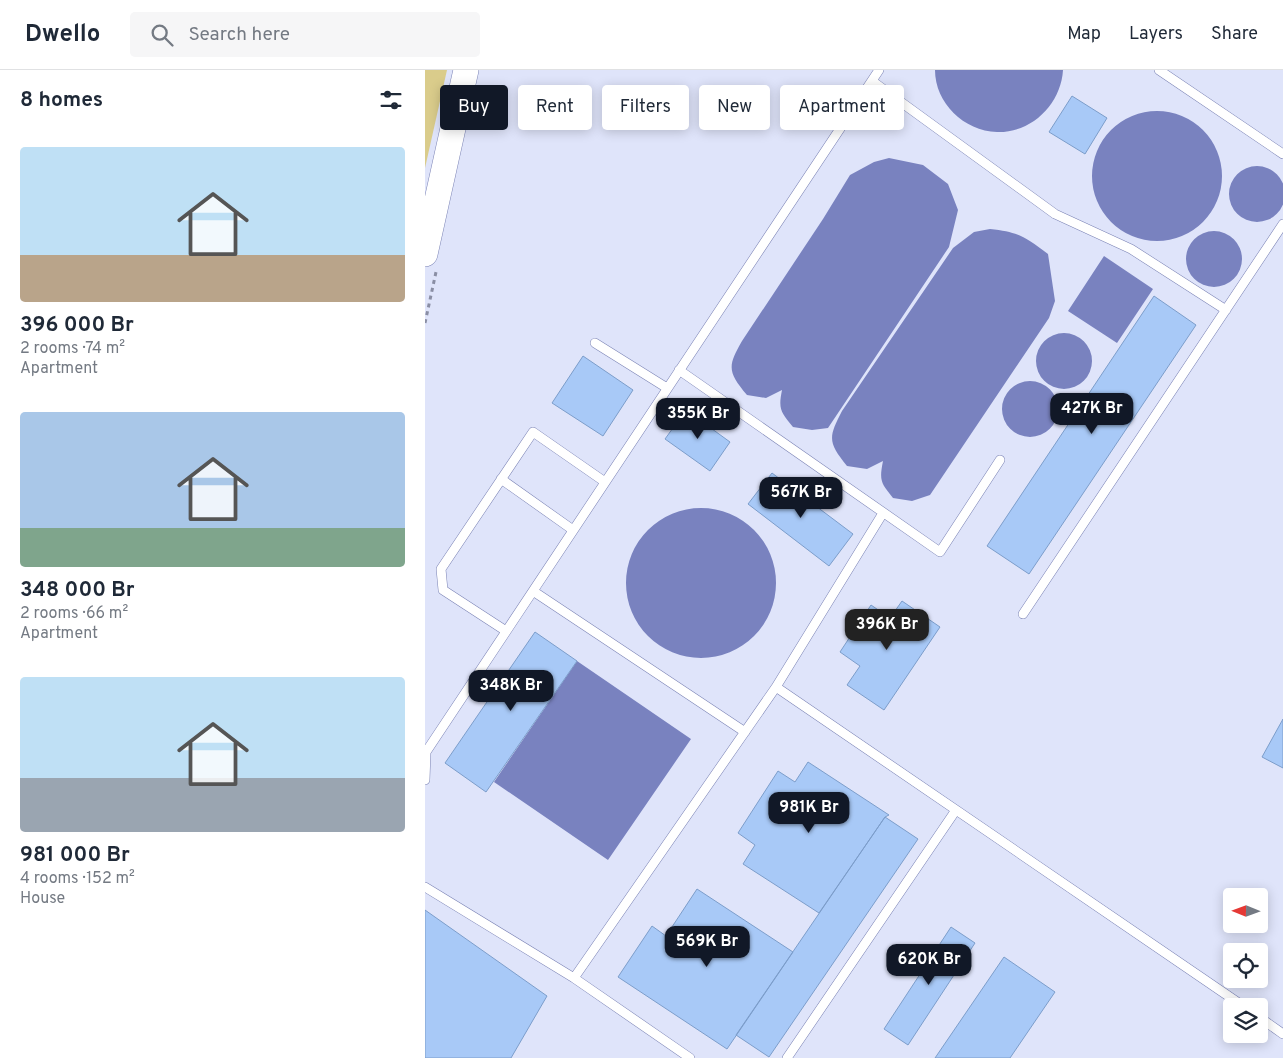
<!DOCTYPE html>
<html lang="en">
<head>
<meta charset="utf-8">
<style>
	body { margin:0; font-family:Overpass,sans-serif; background:#f6f6f7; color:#1f2937; height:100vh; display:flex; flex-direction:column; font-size:19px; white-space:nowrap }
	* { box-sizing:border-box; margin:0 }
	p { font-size:16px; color:#747a83 }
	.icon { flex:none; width:28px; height:28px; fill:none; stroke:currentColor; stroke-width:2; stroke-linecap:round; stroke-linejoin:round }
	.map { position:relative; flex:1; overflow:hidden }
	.sheet { display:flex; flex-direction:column; background:#fff; width:425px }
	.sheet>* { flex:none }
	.banner { position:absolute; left:15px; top:15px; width:475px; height:45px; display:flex; gap:10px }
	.needle { width:32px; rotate:271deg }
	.tools { position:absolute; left:798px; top:818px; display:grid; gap:10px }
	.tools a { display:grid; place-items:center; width:45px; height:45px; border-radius:5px; background:#fff; box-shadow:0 2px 12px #0003; font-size:25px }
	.price { position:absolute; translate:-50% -42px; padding:0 11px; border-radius:10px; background:#111827; color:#fff; font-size:16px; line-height:32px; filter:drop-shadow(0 1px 2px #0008) }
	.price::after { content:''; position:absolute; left:50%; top:30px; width:15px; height:11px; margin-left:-8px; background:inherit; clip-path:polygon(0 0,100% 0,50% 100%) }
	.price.on { background:#222; color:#fff }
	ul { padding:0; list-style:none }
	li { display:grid; align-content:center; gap:10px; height:265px; padding:0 20px }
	li span { display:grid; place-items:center; height:155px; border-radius:5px; color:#555 }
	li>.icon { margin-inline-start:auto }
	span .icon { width:90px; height:90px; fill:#fffc; stroke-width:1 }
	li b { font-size:21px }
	h2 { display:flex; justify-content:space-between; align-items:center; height:60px; padding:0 20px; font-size:21px }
	.pill { padding:0 18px; border-radius:5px; background:#fff; box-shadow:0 2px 12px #0003; font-size:18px; line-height:45px }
	.pill.on { background:#111827; color:#fff }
	header { display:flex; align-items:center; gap:30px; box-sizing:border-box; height:70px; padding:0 25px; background:#fff; border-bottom:1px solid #e0e1e3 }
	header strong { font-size:24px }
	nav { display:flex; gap:28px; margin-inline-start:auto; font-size:18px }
	.search { width:350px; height:45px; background:#f6f6f7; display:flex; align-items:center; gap:12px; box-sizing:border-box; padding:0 18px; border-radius:5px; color:#747a83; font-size:19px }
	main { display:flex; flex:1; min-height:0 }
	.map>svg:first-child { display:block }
</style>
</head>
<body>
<header>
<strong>Dwello</strong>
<div class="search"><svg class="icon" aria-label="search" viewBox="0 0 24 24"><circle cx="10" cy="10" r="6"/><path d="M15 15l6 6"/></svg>Search here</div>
<nav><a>Map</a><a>Layers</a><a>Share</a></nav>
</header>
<main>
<section class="sheet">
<h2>8 homes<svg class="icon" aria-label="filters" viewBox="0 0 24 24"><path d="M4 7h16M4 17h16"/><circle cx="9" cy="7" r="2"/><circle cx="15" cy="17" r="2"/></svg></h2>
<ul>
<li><span style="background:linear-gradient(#bfe0f5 70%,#b9a48a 0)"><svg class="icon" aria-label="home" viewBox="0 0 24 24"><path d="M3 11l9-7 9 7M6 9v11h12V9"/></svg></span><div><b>396 000 Br</b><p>2 rooms · 74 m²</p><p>Apartment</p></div></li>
<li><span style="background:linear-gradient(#a9c7e8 75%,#7fa58c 0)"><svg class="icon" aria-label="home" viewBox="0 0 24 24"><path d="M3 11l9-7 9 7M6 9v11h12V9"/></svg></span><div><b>348 000 Br</b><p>2 rooms · 66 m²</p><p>Apartment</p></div></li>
<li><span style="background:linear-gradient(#bfe0f5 65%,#9aa5b1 0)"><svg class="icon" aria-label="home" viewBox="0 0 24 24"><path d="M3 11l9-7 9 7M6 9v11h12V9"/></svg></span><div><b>981 000 Br</b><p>4 rooms · 152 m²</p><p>House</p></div></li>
</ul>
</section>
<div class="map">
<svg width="858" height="988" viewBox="0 0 858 988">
	<rect width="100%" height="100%" fill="#dfe4fa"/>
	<path fill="#dacc8b" d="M0,0H22L0,98Z"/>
	<path fill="#7982bf" d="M510,0H638C636,34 607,63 572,62C539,61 510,33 510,0Z
		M667 106a65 65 0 1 1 130 0a65 65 0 1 1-130 0Z
		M464,88L498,95L523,114L533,140L524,177L403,358L387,360L368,357C356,342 353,340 357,320L341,328L322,325C303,302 302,297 317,271L398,149L425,105L449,92Z
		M804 124a28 28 0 1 1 56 0a28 28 0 1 1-56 0Z
		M565,159C594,162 600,167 623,184L630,231L624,248L505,425L487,431L468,428C456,413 454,411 458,391L442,399L422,396C403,372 403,368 417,341L528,178L549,162Z
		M761 189a28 28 0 1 1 56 0a28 28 0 1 1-56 0Z
		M679,186L728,219L692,273L643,241Z
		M611 291a28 28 0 1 1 56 0a28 28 0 1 1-56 0Z
		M577 339a28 28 0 1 1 56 0a28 28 0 1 1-56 0Z
		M201 513a75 75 0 1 1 150 0a75 75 0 1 1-150 0Z
		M152,591L266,669L183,790L69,712Z"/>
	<path fill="#a8c9f7" stroke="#7c9dca" d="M647,26L682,48L660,84L624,62Z
		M729,226L771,255L604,504L562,476Z
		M158,286L208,320L178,366L127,333Z
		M261,340L305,372L285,401L240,369Z
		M347,403L428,464L404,496L323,434Z
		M477,531L515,557L459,640L422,615L435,596L415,582L446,535L465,548Z
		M110,562L152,591L61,722L20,693Z
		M858,649V698L837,687Z
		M383,692L464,745L460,747L394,843L318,794L330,775L313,763L353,701L370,712Z
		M460,747L493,769L344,987L311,965Z
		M272,819L368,882L302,979L193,907L227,856L241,866Z
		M0,840L122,926L86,988H0Z
		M526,857L550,873L483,975L459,959Z
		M579,887L630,922L585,988H510Z"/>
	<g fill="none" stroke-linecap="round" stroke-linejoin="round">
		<g stroke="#7a82b4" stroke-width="10">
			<path id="lane" d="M734,0L858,84
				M447,11L630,144L706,179L801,240
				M170,273L242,318
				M254,300L515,482L575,390
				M76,409L148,460
				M108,521L320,662
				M598,544L858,154
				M81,561L18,520L16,499L108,362L180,412
				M351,617L458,443
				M0,710L1,682L454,0
				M0,817L149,908L351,617L818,936
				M149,908L265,988
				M834,947L858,964
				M362,988L531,740"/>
		</g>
		<g stroke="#7a82b4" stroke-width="26">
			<path id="secondary" d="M0,184L41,0"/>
		</g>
		<path stroke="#8a8ea4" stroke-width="3" stroke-dasharray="4 4" stroke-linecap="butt" d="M0,253L11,202"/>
		<use href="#lane" stroke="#fff" stroke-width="9"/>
		<use href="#secondary" stroke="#fff" stroke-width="25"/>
	</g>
</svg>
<div class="tools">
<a><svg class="needle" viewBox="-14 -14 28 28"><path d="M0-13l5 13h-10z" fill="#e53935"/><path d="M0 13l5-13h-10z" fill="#747a83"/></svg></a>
<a><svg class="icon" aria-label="locate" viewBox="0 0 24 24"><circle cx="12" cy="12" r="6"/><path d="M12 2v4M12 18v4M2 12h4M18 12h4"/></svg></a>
<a><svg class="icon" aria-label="layers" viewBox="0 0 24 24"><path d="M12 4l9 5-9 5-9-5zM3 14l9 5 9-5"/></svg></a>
</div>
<b class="price" style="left:667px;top:365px">427K Br</b>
<b class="price" style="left:273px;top:370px">355K Br</b>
<b class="price" style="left:376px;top:449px">567K Br</b>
<b class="price on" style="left:462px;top:581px">396K Br</b>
<b class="price" style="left:86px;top:642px">348K Br</b>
<b class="price" style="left:384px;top:764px">981K Br</b>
<b class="price" style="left:282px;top:898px">569K Br</b>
<b class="price" style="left:504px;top:916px">620K Br</b>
<div class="banner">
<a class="pill on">Buy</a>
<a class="pill">Rent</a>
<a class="pill">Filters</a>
<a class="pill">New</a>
<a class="pill">Apartment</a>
</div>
</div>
</main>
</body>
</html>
